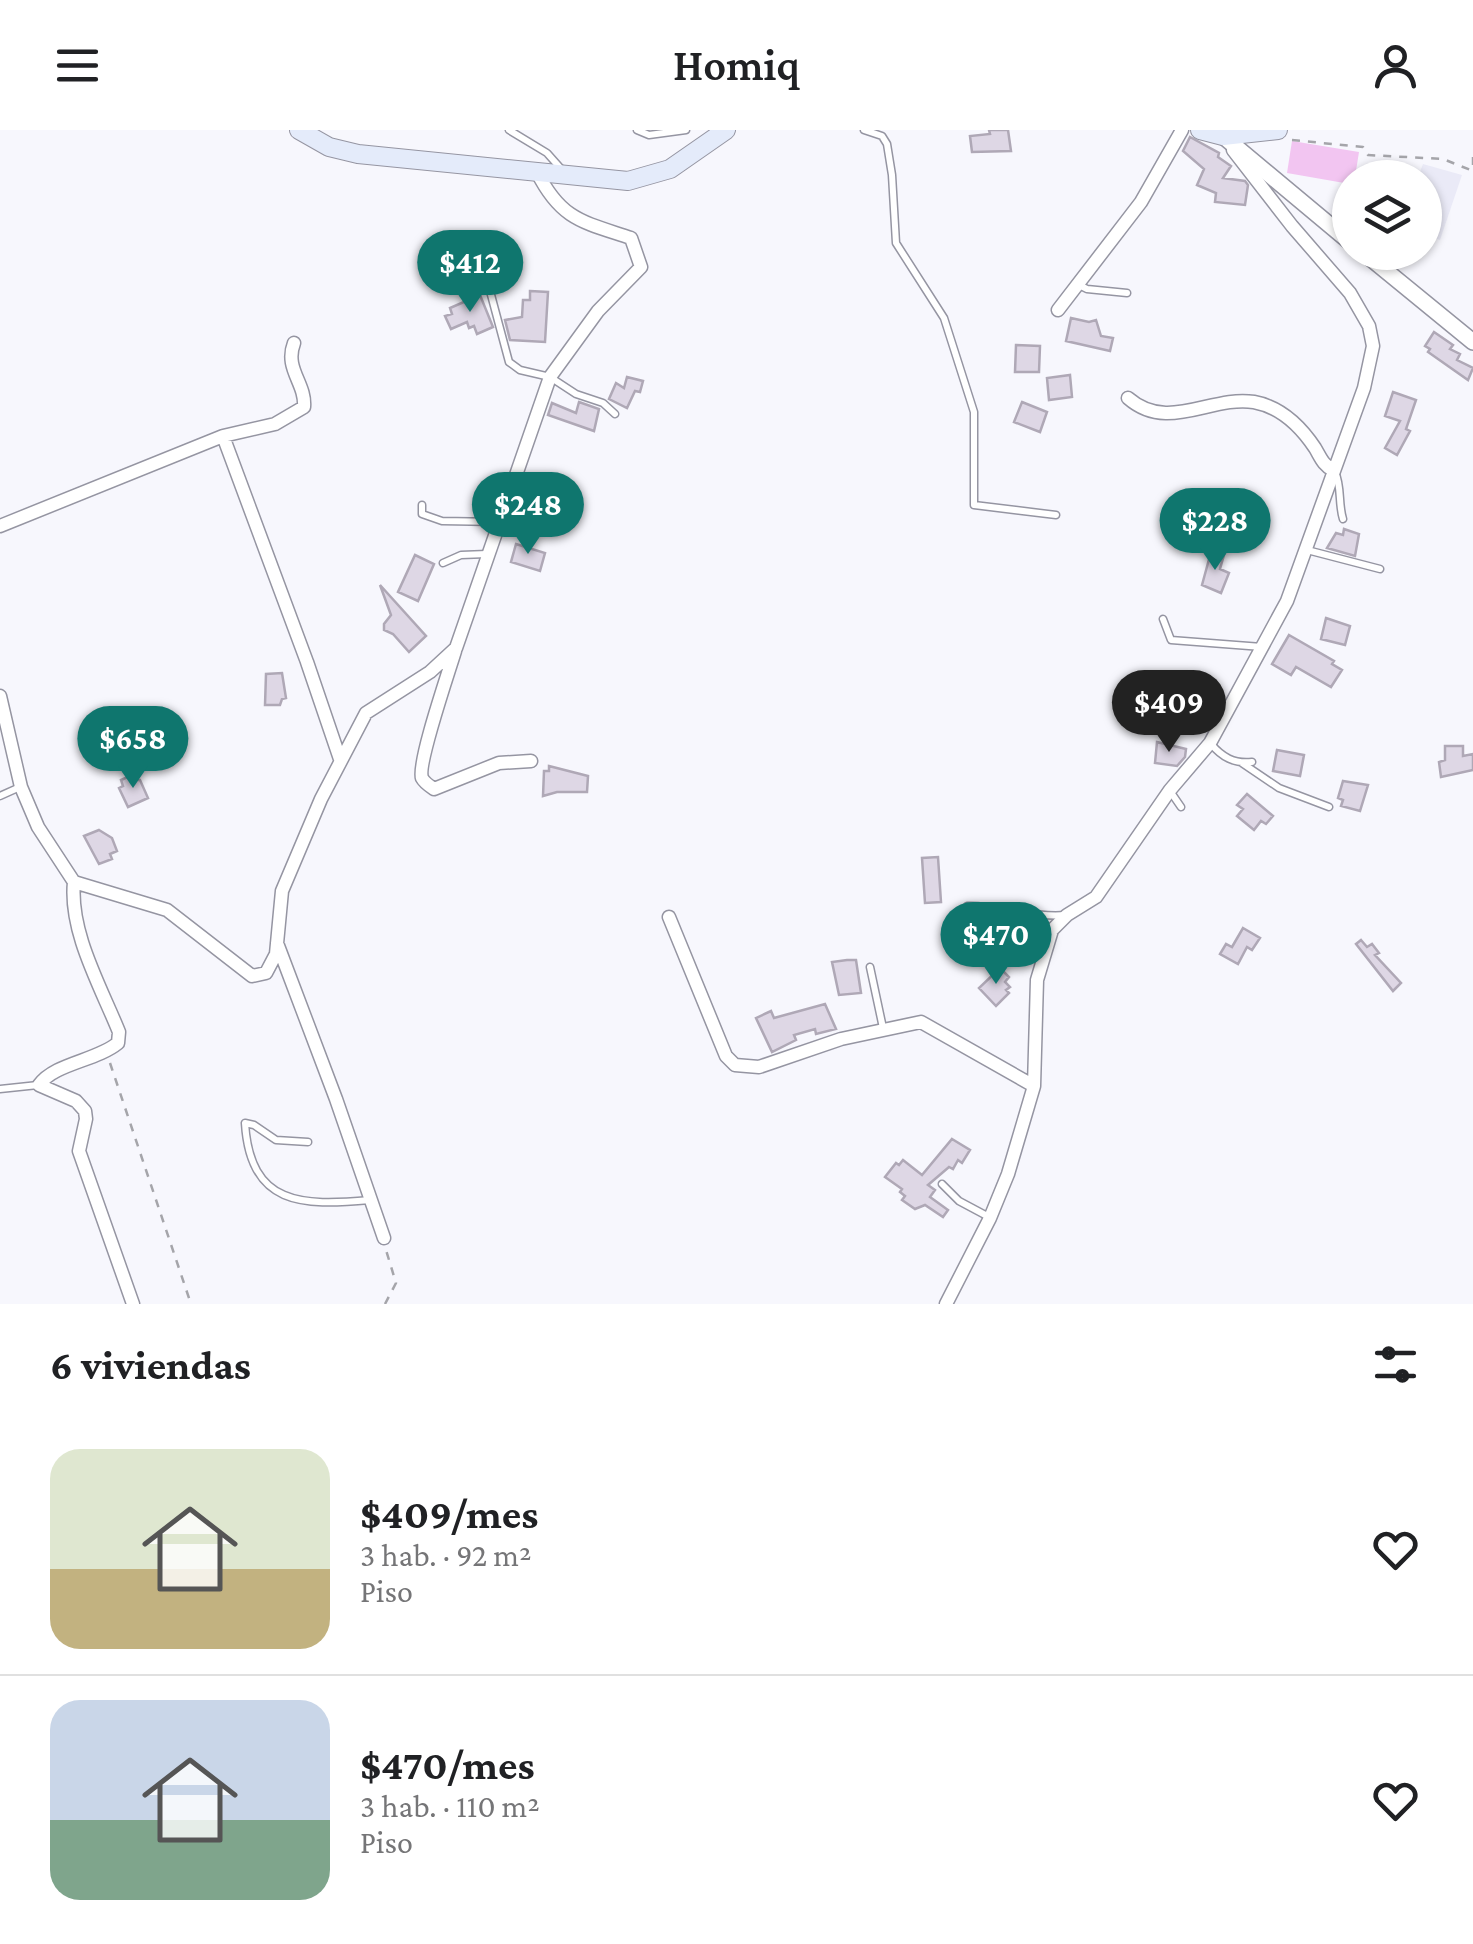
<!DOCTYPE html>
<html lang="es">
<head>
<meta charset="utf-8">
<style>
	body { margin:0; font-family:"Crimson Pro",serif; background:#f6f6f6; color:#202124; height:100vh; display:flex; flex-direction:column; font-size:38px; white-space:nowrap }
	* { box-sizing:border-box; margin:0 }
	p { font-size:32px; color:#757577 }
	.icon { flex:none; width:55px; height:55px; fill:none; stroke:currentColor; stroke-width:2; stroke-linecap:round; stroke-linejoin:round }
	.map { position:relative; height:1174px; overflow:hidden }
	.sheet { display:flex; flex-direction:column; background:#fff; flex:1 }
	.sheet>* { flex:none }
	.tools { position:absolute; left:1332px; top:30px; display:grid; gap:20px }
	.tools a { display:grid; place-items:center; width:110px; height:110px; border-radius:50%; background:#fff; box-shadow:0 2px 8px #0004; font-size:50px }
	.price { position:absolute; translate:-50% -85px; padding:0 22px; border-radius:35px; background:#0f766e; color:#fff; font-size:32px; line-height:65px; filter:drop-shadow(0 2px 5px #0008) }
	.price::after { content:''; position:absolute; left:50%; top:60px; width:30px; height:22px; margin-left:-15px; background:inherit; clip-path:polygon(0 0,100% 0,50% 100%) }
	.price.current { background:#222; color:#fff }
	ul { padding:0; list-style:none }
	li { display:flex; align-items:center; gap:30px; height:250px; padding:0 50px }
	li+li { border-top:2px solid #e0e0e0 }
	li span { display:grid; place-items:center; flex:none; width:280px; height:200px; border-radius:30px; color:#555 }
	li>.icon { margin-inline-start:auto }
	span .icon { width:120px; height:120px; fill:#fffc; stroke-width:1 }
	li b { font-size:42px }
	h2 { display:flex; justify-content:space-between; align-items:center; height:120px; padding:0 50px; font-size:42px }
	header { display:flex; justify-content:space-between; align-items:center; height:130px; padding:0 50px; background:#fff; font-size:45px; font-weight:600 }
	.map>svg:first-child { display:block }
</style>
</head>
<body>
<header><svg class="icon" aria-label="menu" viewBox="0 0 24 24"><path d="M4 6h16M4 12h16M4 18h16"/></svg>Homiq<svg class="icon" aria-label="person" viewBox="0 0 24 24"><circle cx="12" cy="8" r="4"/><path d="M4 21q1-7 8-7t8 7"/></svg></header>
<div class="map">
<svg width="1473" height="1174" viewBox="0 0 1473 1174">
	<rect width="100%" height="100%" fill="#f7f7fd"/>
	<path fill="#eaeaf7" d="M1423,34L1462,45L1440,110L1425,105V48L1418,47Z"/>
	<path fill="#f2c5f1" d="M1292,11L1359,22L1355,47L1350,48V54L1287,43Z"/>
	<path fill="#ded7e5" stroke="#afa8b6" stroke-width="2.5" d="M989,0H1008L1011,21L972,22L970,6L990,4Z
		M1190,7L1219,23L1218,27L1231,36L1223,48L1245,51L1248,55L1245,75L1215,72L1216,63L1197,55L1204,39L1183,21Z
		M530,161L548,162L545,212L510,210L505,190L522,187L523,170H530Z
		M480,165L493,197L477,204L474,196L469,198L467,192L451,199L445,186L452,184L450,178Z
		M1071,188L1089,192L1096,190L1101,206L1113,208L1110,221L1066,211Z
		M1434,202L1453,215L1450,219L1460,224L1457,230L1473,238L1468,250L1428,222L1430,219L1425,216Z
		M1016,215L1040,216L1039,242H1015Z
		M1070,245L1072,267L1049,270L1047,248Z
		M627,247L643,251L640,262L635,261L627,278L609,269L616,253L624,258Z
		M1393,262L1416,270L1406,299L1410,301L1397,325L1385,318L1400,291L1385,286Z
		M579,272L599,279L594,301L548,285L552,273L576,283Z
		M1022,272L1047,282L1040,302L1014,292Z
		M533,348L565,357L560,376L528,367Z
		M1344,399L1359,404L1355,426L1327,418L1336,403L1343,405Z
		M516,414L545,423L540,441L511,432Z
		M1211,422L1224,425L1220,439L1229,443L1221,463L1202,455Z
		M415,425L434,434L418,471L398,462Z
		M380,455L426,506L409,522L393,504L384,500V494L391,485Z
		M1326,488L1350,496L1345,515L1321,509Z
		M1289,505L1334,531L1332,534L1342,540L1331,557L1296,537L1291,545L1272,534Z
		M282,543L286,568L282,569L280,575H265L266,544Z
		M1157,612L1186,619L1185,627L1177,636L1155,633Z
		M1445,616H1463V626L1473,624V640L1441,647L1439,632L1445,630Z
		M1277,620L1304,625L1300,646L1273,641Z
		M549,636L588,646L587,662H557L543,666L544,641H549Z
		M132,645L134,650H140L148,668L128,677L119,658L123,656L121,650Z
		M1343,651L1368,655L1360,681L1341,676L1343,670L1338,668Z
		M1247,664L1273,686L1266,694L1261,691L1254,700L1237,686L1243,679L1237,675Z
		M99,700L112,708L117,721L110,724L112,729L99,734L84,706Z
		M938,727L941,772L925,773L922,728Z
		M984,796L991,819L969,826L962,803Z
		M1243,798L1260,808L1252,820L1247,817L1238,834L1220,824L1226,814L1232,817Z
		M1361,810L1367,817L1372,814L1379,823L1375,825L1401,853L1393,861L1356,814Z
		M847,830H856L861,863L839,865L832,832Z
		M1000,838L1009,847L1005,852L1010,857L1006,860L1009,863L996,876L979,858Z
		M825,874L836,899L816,904L815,899L794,905L796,910L772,922L756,888L771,881L774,888Z
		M952,1009L970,1020L962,1033L958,1030L953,1039L949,1037L928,1055L935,1060L930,1067L948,1080L943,1087L925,1075L915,1079L902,1070L905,1066L900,1062L902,1059L885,1047L896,1033L899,1035L903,1030L922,1045Z"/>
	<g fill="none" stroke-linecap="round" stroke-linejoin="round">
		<g stroke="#9595a2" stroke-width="9">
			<path id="service" d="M509,0L547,23L563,41
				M637,0L649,5L686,0
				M864,0L882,6L887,14L892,45L896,113L944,188L974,282V375L1056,385
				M486,146L509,232L520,240L550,247L576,264L603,273L615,284
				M1077,154L1087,159L1127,163
				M1335,342C1342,357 1338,373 1343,389
				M422,375V384L442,391L499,392
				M1307,420L1380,439
				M443,433L461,425L487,424
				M1163,489L1171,510L1262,517
				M1211,614C1222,627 1234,634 1252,632
				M1242,633L1279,658L1329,677
				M1170,661L1181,677
				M0,666L20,657
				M967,776C1000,775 1032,788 1066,785
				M1003,827L1042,801L1051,800
				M870,837L883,898
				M0,959L38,955
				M308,1012L276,1010L254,995L245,993C250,1076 302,1076 370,1070
				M942,1054L959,1071L989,1087"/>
		</g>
		<g stroke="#9595a2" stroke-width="15">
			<path id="minor" d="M1058,180L1141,72L1182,0
				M1128,268C1168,303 1211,265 1254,272C1281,277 1301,297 1315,318C1321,328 1323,335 1334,341
				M223,306L307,532L340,629
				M0,396L223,306L275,294L304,277C306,253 284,239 294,213
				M455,521C449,541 417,634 422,648C424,652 431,657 434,659L499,633L531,631
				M0,566L21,657L38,697L74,752L167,780L252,846L266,843L276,824L282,761L321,669L366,583L430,542L456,518L550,247L598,181L641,137L631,108C583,92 561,90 537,42
				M74,752C69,802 101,857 119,902L118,913C96,931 55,933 39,955L76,971L85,981L86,989L79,1021L133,1174
				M669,787L726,926L735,935L759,937L841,909L921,892L1034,956
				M277,813L336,969L384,1108
				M946,1174L990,1088L1008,1044L1034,956L1037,850L1052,800L1067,785L1096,767L1170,660L1210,613L1287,471L1364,258L1373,216L1369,196L1350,163L1292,96L1233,20"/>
		</g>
		<g stroke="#9595a2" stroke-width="18">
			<path id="tertiary" d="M1223,6L1350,112
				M1363,122L1473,212"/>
		</g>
		<g stroke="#9595a2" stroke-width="20">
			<path id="secondary" d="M299,0L329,17L358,24L628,51L670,39L726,0
				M1200,0L1223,6L1278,0"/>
		</g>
		<path stroke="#a5a5aa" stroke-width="2.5" stroke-dasharray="8 8" stroke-linecap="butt" d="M1292,10L1363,17L1368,25L1443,29L1473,41
			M1473,27V38
			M110,933L191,1174
			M385,1174L396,1153L386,1120"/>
		<use href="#service" stroke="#fff" stroke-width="6"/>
		<use href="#minor" stroke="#fff" stroke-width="12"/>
		<use href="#tertiary" stroke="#fff" stroke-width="15"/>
		<use href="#secondary" stroke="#e4ebfa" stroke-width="18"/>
	</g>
</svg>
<div class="tools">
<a><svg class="icon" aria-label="layers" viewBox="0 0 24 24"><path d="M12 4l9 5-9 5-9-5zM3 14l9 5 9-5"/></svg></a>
</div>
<b class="price" style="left:470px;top:185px">$412</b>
<b class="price" style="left:528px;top:427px">$248</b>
<b class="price" style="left:1215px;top:443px">$228</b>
<b class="price current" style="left:1169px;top:625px">$409</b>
<b class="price" style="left:133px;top:661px">$658</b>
<b class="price" style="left:996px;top:857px">$470</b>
</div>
<section class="sheet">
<h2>6 viviendas<svg class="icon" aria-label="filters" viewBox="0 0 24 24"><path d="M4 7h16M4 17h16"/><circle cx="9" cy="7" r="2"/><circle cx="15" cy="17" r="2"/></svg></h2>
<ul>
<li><span style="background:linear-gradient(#dfe7d0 60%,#c2b280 0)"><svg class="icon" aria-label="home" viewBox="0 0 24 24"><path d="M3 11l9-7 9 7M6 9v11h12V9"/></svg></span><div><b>$409/mes</b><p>3 hab. · 92 m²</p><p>Piso</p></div><svg class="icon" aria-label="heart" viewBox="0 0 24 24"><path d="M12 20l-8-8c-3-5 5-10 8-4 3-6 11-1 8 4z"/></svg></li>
<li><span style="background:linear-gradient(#c9d6e8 60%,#7fa58c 0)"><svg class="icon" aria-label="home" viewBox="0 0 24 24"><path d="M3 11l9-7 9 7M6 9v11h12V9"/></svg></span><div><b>$470/mes</b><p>3 hab. · 110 m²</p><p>Piso</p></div><svg class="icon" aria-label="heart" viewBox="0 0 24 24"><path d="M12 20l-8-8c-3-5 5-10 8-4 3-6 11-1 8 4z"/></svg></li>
</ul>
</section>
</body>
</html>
